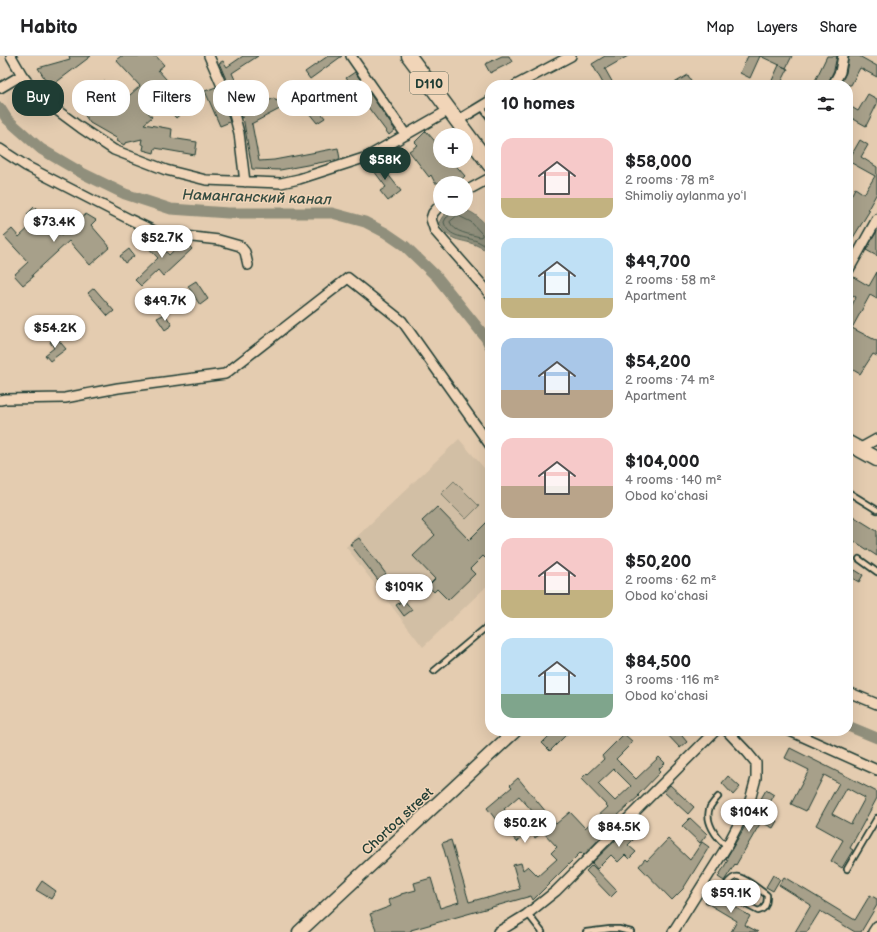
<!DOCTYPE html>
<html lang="en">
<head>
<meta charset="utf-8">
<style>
	body { margin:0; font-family:"Balsamiq Sans",sans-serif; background:#f2f2f2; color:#202124; height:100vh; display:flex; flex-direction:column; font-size:15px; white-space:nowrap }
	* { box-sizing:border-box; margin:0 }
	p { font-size:13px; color:#757577 }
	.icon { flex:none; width:22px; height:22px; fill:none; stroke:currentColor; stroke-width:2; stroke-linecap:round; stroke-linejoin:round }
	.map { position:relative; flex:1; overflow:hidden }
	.details { position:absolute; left:485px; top:24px; width:368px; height:656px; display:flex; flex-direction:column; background:#fff; border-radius:16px; box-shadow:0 4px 16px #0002 }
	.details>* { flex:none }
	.top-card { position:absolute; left:12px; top:24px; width:380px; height:36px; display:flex; gap:8px }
	.tools { position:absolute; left:433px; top:72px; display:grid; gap:8px }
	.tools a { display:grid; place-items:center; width:40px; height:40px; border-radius:50%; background:#fff; box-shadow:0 4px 16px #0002; font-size:20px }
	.price { position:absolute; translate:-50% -34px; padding:0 9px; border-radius:14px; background:#fff; color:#222; font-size:13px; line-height:26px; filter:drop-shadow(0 1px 2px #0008) }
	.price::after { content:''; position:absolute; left:50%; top:24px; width:12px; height:9px; margin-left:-6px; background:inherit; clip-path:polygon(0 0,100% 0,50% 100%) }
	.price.on { background:#1f3d34; color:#fff }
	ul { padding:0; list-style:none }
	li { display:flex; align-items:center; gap:12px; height:100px; padding:0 16px }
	li span { display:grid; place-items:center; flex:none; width:112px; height:80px; border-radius:12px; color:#555 }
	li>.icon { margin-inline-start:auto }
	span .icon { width:48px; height:48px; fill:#fffc; stroke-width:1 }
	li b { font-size:17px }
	h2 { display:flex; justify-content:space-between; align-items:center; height:48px; padding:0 16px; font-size:17px }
	.chip { padding:0 14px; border-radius:16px; background:#fff; box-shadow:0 4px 16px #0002; font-size:14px; line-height:36px }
	.chip.on { background:#1f3d34; color:#fff }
	header { display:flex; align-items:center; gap:24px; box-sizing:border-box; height:56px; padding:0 20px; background:#fff; border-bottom:1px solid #e0e0e0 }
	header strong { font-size:19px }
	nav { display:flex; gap:22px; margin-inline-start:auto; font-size:14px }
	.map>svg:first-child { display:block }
</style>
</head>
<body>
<header>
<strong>Habito</strong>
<nav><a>Map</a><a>Layers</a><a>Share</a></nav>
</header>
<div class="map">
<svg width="877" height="876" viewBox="0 0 877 876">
	<rect width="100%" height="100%" fill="#e4ccb0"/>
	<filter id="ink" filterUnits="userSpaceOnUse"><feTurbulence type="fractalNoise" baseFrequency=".025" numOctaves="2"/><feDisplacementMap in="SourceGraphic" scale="8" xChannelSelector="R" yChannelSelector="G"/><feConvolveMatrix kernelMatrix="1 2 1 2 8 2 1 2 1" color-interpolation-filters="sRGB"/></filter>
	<g filter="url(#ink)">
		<path fill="#d2bfa5" d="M459,383L490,419V527L423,591L346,491Z"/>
		<path fill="#c0b199" stroke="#707766" d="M454,425L479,450L466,463L441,438Z"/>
		<path fill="#908f7b" stroke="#636e5f" d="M461,153C476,156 479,163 490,172V198C486,195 481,191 476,189C459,182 450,187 439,167C444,156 449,154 461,153Z"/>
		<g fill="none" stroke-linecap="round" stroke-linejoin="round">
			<path stroke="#4c5e50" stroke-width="1" d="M454,153L453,157L446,162L444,166C448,183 467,180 479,186C483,188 486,191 490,193
				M457,160H459L471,166L482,178V180L480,181C470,178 454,177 450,166Z"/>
			<path stroke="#908f7b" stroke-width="11" d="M0,52L7,63L41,93L82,117L125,138L171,153L228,157H332L365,166L386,177L405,190L437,221L486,282L490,290
				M848,670L877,682"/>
		</g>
		<path fill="#a7a08a" stroke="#1f3d34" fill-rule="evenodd" d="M69,0H91L50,31L38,12L70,3Z
			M121,0H156L164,9L158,14L190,50L176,62L160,44L147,55L152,61L144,68L172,73L171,82L197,86L195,99L155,92L154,97L143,94L144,89L141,88L142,83L125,87L124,89L117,85L118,83L90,67L77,48L92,37L91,35L105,25L121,47L140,30L116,4Z
			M243,0H258L232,17L249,55L274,42L276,45L293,36L297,44L251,68H252L259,105L274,104L338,92L340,103L280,114L252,113L243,61L241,62L240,56L219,7L223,5L227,11Z
			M328,0H342L310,23L305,16Z
			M502,0H509L512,6L490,17L485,8Z
			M605,0H628L605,13L614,29H604L592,8Z
			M748,0H792L786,12L760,0L750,22L740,17Z
			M827,0H837L834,14L827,29H813Z
			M849,0H859L877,10V21L860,12L851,29H840L846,17Z
			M779,9L788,13L780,29H770Z
			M355,16L395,74L389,79L346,22Z
			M688,19L693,29H671Z
			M216,31L228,60L230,66L220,70L205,35Z
			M868,38L877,43V48L866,70L848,60V49L858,55Z
			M312,45L325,62L317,67L304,51Z
			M426,75L440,91V105H452L465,120L458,127H435L431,119L429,121L409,95L418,89L415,86Z
			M860,84L868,89L861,101L877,111V137L868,153L870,154L848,190V139L851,140L855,132L864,138L875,120L848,105Z
			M376,103L401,135L388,145L380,135L386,131L368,107Z
			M34,151L61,180L86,158L96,164L91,169L110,191L90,209L69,185L32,219L33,221L23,229L14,219L28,206L4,180L12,173L19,181L35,166L27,158Z
			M877,175V200L866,194Z
			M150,180L153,181L169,199L183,186H186L192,193L163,220L158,214L141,230L135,224L158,202L143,186Z
			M129,193L134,200L125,207L120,200Z
			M877,216V243L870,239L852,272L877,285V300L873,298L860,318L848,311V257L856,241L848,237V227L852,220L869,230Z
			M196,225L208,243L200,249L188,230Z
			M94,232L114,255L108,260L88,237Z
			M165,258L172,269L165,274L157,262Z
			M56,281L66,293L50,305L45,299L54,292L50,286Z
			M437,451L469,484L490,463V497L485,502L483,500L470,513L475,518L448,544L437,533L434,536L428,530L435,523L413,500L435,479L422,465Z
			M848,457L877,475V500L848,481Z
			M359,482L386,518L378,524L350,488Z
			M855,514L863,519L859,526L850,521Z
			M404,544L412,554L404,560L396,549Z
			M554,675H570L550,695L542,687Z
			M664,675H678L687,686L680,692Z
			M624,678L633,686L616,703L636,723L659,701L665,707L658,714L660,716L638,739L639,740L616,761L618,763L610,770L611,771L584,799L581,796L533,844L531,840L411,874V876H377L370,858L391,850L388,844L401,839V838L416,834L414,827L431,822L440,852L459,846L442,787L451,784L469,846L487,841V842L520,833L513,809L521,807L523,814L528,810L538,820L557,803L551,797L557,791L543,776L535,782L529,775L517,786L501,767L499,768L487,752L512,731L510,729L518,722L556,768L570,756L585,772L608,751L581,723L587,717L588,718L604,703L602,700ZM614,713L631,730L615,745L598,728ZM519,740L534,757L518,770L504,753Z
			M790,692L850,722L877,736V742L850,792L853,794L842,812L831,805L843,784L816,769L839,727L824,719L806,755L791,748L809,714L785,702ZM847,732L865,742L851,768L832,758Z
			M728,720L740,731L733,739L722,727Z
			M670,729L694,751L688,758L664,736Z
			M766,734L774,739L764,758L777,765L773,772L761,766L736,809L735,808L724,825L718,821L728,804L726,803Z
			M690,762L707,778L700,787L682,770Z
			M635,769L642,775L628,789L636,796L629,803L625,799L618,806L611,799L597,813L592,807L620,780L622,783Z
			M668,783L690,804L702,786L709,791L683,833L672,844L639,810L645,803L647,805Z
			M592,809L617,835L611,841L586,815Z
			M773,819L780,823L773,835L766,831Z
			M784,821L855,864L870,839L877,843V849L861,876H855L820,855L807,876H795L811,849L779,829Z
			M42,825L56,835L51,843L36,834Z
			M711,837L750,860L745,869L758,876H731L737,865L705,846Z"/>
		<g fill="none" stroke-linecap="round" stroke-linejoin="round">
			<g stroke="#1f3d34" stroke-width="8">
				<path id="service" d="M481,50L490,62
					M848,436L877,454
					M859,503L877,516
					M434,615L490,568
					M718,741C715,744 712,748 710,751C704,765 716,782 727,790
					M847,813L877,762
					M702,830L714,832L758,855C766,853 767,847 767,839C761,835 742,819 735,821C729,823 725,830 722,836
					M528,858L542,876
					M586,876L610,873H619L631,876"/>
			</g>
			<g stroke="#1f3d34" stroke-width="12">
				<path id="minor" d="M11,0L22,19L39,41L81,72L114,94L166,114L206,124L281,127L299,123L367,101L449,54
					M209,0L234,58L239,77L245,126
					M351,0L406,79
					M516,29L571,0
					M833,29L840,16L843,0
					M0,32L22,19
					M457,65L490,45
					M0,93L3,95L26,110L131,164L156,176L184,180L219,184L240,190L245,196L248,209
					M466,135L490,122
					M440,149L433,157L431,163L435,175L484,231L490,239
					M848,215L877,163
					M0,344L5,343L65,342L118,332L225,318L348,222L402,265L490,389
					M859,393L877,383
					M848,636L877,648
					M790,675L877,714
					M498,876L526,859L556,835L715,675
					M673,876L727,790L749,748L756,722V707L747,696L727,675
					M873,876L877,870"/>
			</g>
			<g stroke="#1f3d34" stroke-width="15">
				<path id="secondary" d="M299,876L515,675"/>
			</g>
			<g stroke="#1f3d34" stroke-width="17">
				<path id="primary" d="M409,0L490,109
					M848,387L877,403"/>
			</g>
			<use href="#service" stroke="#f1d5b8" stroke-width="4.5"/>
			<use href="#minor" stroke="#f1d5b8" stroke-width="9"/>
			<use href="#secondary" stroke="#f1d5b8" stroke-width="12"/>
			<use href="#primary" stroke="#f1d5b8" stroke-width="14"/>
		</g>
	</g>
	<g text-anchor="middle" stroke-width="3" stroke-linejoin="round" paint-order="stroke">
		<rect fill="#f1d5b8" stroke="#5e6b5c" stroke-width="1" x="410" y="16" width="38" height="22" rx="3"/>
		<g font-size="13" font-weight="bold" fill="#1f3d34">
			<text x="429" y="32">D110</text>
		</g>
		<g font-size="14" fill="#1f3d34" stroke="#f1d5b8">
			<text transform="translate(397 765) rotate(-43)" y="5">Chortoq street</text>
		</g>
		<g font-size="15" font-style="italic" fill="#364d42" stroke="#f1d5b8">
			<text transform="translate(257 141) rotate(2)" y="5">Наманганский канал</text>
		</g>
	</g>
</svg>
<div class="tools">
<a>+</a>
<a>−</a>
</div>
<b class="price on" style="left:385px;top:125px">$58K</b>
<b class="price" style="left:54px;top:187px">$73.4K</b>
<b class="price" style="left:162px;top:203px">$52.7K</b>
<b class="price" style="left:165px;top:266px">$49.7K</b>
<b class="price" style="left:55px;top:293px">$54.2K</b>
<b class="price" style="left:404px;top:552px">$109K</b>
<b class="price" style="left:749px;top:777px">$104K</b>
<b class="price" style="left:525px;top:788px">$50.2K</b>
<b class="price" style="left:619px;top:792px">$84.5K</b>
<b class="price" style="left:731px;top:858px">$59.1K</b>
<div class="top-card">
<a class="chip on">Buy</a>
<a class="chip">Rent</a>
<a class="chip">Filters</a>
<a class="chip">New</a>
<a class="chip">Apartment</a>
</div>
<section class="details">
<h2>10 homes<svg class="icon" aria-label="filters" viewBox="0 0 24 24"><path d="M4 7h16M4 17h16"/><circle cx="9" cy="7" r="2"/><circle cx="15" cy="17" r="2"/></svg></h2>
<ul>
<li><span style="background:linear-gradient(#f6c9c9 75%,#c2b280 0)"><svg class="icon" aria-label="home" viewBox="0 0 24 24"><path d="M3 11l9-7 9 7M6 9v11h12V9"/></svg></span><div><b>$58,000</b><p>2 rooms · 78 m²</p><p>Shimoliy aylanma yoʻl</p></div></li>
<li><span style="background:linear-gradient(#bfe0f5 75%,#c2b280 0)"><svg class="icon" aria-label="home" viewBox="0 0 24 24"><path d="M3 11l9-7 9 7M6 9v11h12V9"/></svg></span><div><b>$49,700</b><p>2 rooms · 58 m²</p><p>Apartment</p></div></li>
<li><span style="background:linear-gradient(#a9c7e8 65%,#b9a48a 0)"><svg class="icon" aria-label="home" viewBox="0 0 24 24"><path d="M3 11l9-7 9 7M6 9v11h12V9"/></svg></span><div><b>$54,200</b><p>2 rooms · 74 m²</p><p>Apartment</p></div></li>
<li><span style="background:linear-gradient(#f6c9c9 60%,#b9a48a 0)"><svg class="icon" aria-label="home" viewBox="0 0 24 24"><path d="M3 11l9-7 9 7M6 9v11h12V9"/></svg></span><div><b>$104,000</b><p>4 rooms · 140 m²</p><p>Obod koʻchasi</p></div></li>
<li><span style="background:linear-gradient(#f6c9c9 65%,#c2b280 0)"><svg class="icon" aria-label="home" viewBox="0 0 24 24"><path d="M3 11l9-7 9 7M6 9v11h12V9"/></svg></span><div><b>$50,200</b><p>2 rooms · 62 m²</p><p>Obod koʻchasi</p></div></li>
<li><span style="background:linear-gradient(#bfe0f5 70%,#7fa58c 0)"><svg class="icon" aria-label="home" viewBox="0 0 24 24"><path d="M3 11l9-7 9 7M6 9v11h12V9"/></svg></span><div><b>$84,500</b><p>3 rooms · 116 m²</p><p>Obod koʻchasi</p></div></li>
</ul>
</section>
</div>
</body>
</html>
